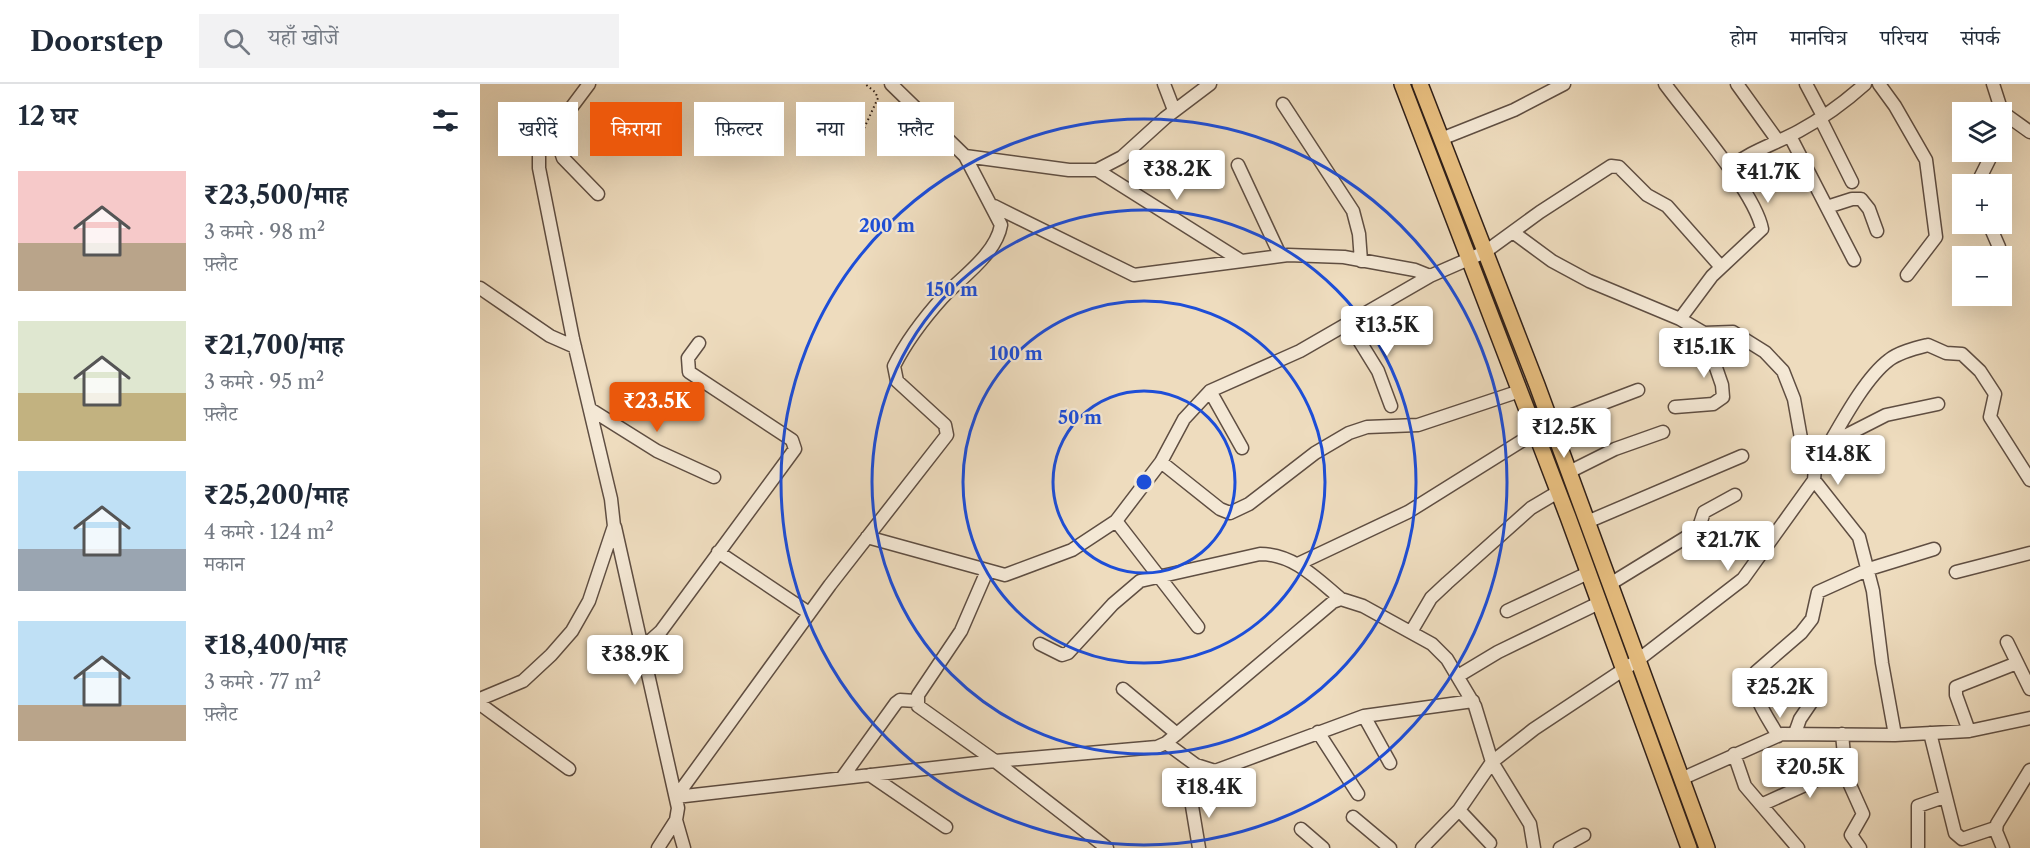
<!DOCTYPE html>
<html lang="hi">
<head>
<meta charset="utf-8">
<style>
	body { margin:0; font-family:"Libre Caslon Text","Noto Serif Devanagari",serif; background:#f2f2f3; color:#1f2937; height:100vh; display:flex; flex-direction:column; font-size:22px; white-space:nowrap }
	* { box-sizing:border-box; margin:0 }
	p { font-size:20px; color:#747a83 }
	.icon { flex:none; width:33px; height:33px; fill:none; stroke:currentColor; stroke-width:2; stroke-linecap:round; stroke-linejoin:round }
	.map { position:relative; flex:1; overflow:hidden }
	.drawer { display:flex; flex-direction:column; background:#fff; width:480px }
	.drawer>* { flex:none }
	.hud { position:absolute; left:18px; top:18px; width:570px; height:54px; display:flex; gap:12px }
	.controls { position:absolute; left:1472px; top:18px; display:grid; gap:12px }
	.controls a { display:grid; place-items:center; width:60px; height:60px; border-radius:0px; background:#fff; box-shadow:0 6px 24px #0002; font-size:30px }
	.price { position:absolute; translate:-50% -51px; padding:0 14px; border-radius:6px; background:#fff; color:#222; font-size:20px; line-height:39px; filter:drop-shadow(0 2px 3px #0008) }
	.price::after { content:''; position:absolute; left:50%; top:36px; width:18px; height:14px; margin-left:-9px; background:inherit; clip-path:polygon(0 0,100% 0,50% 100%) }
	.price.on { background:#ea580c; color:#fff }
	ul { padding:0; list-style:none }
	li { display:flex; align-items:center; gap:18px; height:150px; padding:0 18px }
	li span { display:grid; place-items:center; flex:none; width:168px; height:120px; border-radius:0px; color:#555 }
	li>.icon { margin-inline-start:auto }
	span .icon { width:72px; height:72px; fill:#fffc; stroke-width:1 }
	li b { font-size:26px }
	h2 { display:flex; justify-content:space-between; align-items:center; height:72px; padding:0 18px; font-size:26px }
	.chip { padding:0 21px; border-radius:0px; background:#fff; box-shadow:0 6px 24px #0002; font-size:21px; line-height:54px }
	.chip.on { background:#ea580c; color:#fff }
	header { display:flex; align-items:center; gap:36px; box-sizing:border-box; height:84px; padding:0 30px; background:#fff; border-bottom:2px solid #e0e1e3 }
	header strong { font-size:28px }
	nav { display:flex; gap:33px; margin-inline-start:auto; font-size:21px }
	.search { width:420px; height:54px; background:#f2f2f3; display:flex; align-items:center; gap:15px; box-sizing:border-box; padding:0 21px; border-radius:0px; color:#747a83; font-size:22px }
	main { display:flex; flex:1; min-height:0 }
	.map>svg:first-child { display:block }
</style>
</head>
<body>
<header>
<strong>Doorstep</strong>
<div class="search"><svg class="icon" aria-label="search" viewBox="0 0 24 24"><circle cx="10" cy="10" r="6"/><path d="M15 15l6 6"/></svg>यहाँ खोजें</div>
<nav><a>होम</a><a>मानचित्र</a><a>परिचय</a><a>संपर्क</a></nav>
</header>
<main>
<section class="drawer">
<h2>12 घर<svg class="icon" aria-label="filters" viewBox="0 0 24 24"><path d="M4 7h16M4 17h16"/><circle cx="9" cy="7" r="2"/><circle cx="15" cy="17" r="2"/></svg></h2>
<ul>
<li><span style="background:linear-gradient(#f6c9c9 60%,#b9a48a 0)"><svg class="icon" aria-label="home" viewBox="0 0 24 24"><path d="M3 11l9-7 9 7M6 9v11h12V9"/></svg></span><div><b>₹23,500/माह</b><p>3 कमरे · 98 m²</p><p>फ़्लैट</p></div></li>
<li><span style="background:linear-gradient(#dfe7d0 60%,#c2b280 0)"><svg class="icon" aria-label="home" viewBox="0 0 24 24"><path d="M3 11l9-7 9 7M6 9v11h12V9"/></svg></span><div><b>₹21,700/माह</b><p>3 कमरे · 95 m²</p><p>फ़्लैट</p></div></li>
<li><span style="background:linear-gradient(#bfe0f5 65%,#9aa5b1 0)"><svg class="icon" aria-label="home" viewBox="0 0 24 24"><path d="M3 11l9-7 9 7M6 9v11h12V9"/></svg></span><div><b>₹25,200/माह</b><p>4 कमरे · 124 m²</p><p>मकान</p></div></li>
<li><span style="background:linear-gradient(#bfe0f5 70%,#b9a48a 0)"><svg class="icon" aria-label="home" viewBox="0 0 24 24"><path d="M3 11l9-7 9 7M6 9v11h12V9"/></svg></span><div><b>₹18,400/माह</b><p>3 कमरे · 77 m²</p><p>फ़्लैट</p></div></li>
</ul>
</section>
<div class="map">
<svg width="1550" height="764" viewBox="0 0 1550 764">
	<rect width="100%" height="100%" fill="#eedcbe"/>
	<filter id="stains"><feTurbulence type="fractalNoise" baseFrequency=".00333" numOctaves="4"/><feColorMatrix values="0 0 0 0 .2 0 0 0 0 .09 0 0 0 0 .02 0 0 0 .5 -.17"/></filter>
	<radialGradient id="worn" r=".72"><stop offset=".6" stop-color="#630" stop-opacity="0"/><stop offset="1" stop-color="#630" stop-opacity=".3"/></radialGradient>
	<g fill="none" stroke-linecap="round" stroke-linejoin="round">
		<g stroke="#5f4e42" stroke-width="15">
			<path id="minor" d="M684,0L694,26
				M1185,0C1209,33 1275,108 1282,145L1232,192L1200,235
				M1257,0L1298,57
				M1326,0L1343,32
				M1399,0L1415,22L1446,76L1456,153L1427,191
				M1513,0L1522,28L1521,49
				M803,20L873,127L879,150L881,177
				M1522,28L1550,48
				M1340,34L1372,98
				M74,47L83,74L118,110
				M1310,52L1374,176
				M961,55L1034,26L1084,0
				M485,72L589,86H617L642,73L685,34L730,0
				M758,81L800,171
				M1249,84C1273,66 1293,61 1319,47C1343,34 1365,18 1385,0
				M617,86L760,176
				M1497,100L1513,68
				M514,122L654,191L808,171L864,173L935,186L950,192
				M1347,123L1372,115H1381L1389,125L1397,147
				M1509,140L1519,163L1521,181
				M1034,149L1072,177L1109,197L1200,235L1224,249L1253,248L1285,268L1303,287L1314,315L1324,371L1335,384L1334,396L1379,453L1393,507L1402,579L1415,651
				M0,204L70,252L95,263
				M869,240L898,287L911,322
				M730,307L762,364
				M1195,323L1233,320L1243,313L1242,301L1224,249
				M110,325L177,367L234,393
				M1071,339L1158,306
				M1353,358L1406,331L1458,320
				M681,378L740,425L750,429L769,420L835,369L869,349L887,343L938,341L1040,307
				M1335,384C1354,354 1381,297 1409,276C1419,268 1436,264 1448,261L1466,269L1482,270L1500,287L1515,310L1510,333L1550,396
				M1089,388L1135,365L1183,348
				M636,437L718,543
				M1107,438L1262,372
				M135,443L198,724L196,736L178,764
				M387,453L525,491L592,466L636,437L681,378L704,335L730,307L820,267L950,192L1005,168L1060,128L1131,82L1139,83L1167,111L1187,122L1241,183
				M238,468L329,529
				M818,480L928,428L1056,348
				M507,487L481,547L438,611V622L515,677L627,764
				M1476,488L1550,469
				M1130,500L1218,446L1224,428L1255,411
				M1027,527L1108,489
				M931,548L951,514L967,499L1051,424L1078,408
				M1527,558L1550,605
				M560,560L582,571L588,569L633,520L660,497L780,470C814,470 837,495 861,515
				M162,564L181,547L315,365L312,356L209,288L208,274L219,259
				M978,592L1018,568L1119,519
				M643,605L697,650
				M0,615L43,597L71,571L92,547L109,517L134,442L131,415L93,255L59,84V71L64,60L109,0
				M0,620L89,685
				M884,632L910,679
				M1489,647L1476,611V603L1537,579
				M838,648L878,710
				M1315,649L1320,635L1339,607
				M1450,649L1475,749L1482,755L1515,744
				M1362,650L1366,692L1383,730L1371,751L1380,764
				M1298,652C1289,635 1267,607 1276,588L1321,549L1332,535L1338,508L1389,485L1454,465
				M686,659L716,681L735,687L884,632L993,617
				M1254,670L1265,702L1318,764
				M390,691L466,743
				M362,694L416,619L420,616L436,617
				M1201,695L1302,650L1415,651L1489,647L1550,634
				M710,710L719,764
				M196,713L515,677L677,663L686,659L853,518L861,515L883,522L952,560L967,575L995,622L1012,678L1050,740L1054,764
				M196,713L350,501L467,351L465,341L417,297L414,282C426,258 445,233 463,213C482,193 516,170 521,141L485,72L411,0
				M1283,720L1365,683
				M979,726L1010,759
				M873,733L910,764
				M196,736L204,764
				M821,745L843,764
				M1438,763V722L1464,713
				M942,764L979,726L1012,678L1054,645L1158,576L1263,495L1334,396
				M1080,764L1104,751
				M1523,764L1516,747L1517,740L1550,686"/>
		</g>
		<g stroke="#2f1f18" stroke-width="18">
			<path id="major" d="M922,0L1088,433L1209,764
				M940,0L1057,301L1227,764"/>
		</g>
		<path stroke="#2f1f18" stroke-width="2" stroke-dasharray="1.5 3" stroke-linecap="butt" d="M381,66V51L398,14L395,8L385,0"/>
		<use href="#minor" stroke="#f4e8d5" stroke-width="12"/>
		<use href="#major" stroke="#e7be7f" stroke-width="15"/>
	</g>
	<g fill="none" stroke="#1d4ed8" stroke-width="3">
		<circle cx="664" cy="398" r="91"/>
		<circle cx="664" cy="398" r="181"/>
		<circle cx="664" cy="398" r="272"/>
		<circle cx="664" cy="398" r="363"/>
	</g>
	<circle cx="664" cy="398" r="9" fill="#1d4ed8" stroke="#f4e8d5" stroke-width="3"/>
	<g font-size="18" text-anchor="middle" font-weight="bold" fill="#1d4ed8" stroke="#f4e8d5" stroke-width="4.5" stroke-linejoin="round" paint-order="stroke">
		<text x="407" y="148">200 m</text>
		<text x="472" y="212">150 m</text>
		<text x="536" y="276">100 m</text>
		<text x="600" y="340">50 m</text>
	</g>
	<rect width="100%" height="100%" filter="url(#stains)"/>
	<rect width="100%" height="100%" fill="url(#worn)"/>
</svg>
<div class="controls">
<a><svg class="icon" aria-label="layers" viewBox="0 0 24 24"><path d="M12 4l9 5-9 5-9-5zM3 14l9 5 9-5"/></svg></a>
<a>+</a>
<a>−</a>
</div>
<b class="price" style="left:697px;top:117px">₹38.2K</b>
<b class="price" style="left:1288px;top:120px">₹41.7K</b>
<b class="price" style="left:907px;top:273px">₹13.5K</b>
<b class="price" style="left:1224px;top:295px">₹15.1K</b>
<b class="price on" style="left:177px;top:349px">₹23.5K</b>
<b class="price" style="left:1084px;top:375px">₹12.5K</b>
<b class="price" style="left:1358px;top:402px">₹14.8K</b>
<b class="price" style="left:1248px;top:488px">₹21.7K</b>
<b class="price" style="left:155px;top:602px">₹38.9K</b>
<b class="price" style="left:1300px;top:635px">₹25.2K</b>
<b class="price" style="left:1330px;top:715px">₹20.5K</b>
<b class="price" style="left:729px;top:735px">₹18.4K</b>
<div class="hud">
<a class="chip">खरीदें</a>
<a class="chip on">किराया</a>
<a class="chip">फ़िल्टर</a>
<a class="chip">नया</a>
<a class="chip">फ़्लैट</a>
</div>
</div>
</main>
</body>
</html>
